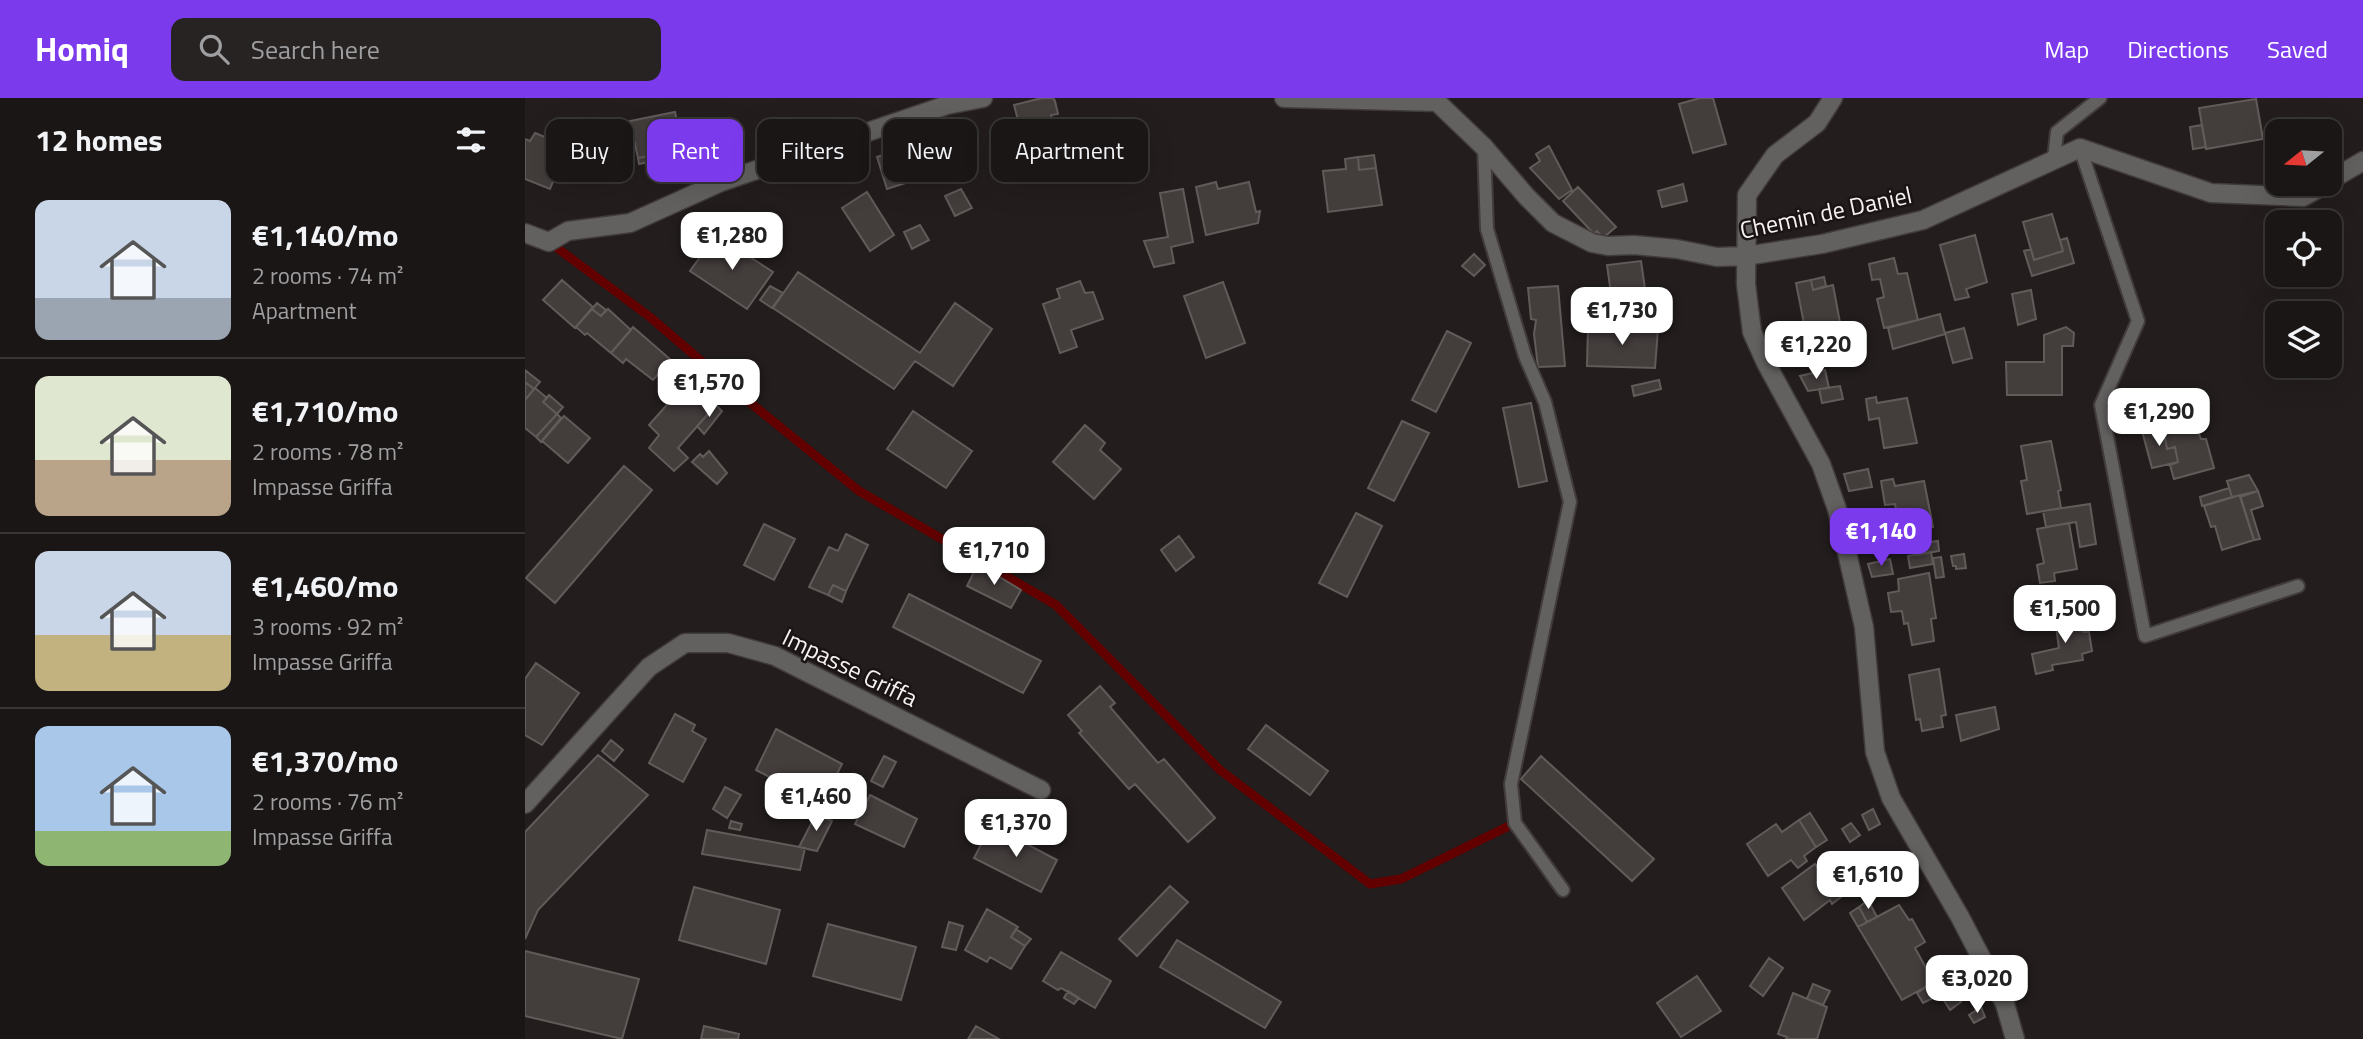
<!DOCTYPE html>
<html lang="en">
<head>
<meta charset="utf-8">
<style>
	body { margin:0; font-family:"Titillium Web",sans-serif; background:#272323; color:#f1f3f6; height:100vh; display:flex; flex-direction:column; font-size:26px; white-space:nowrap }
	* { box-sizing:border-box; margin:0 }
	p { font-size:23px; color:#9f9fa1 }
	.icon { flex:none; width:38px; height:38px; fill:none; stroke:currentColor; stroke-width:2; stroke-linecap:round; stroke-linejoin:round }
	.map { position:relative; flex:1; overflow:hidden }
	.sheet { display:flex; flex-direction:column; background:#1a1616; width:525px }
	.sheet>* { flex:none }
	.guide { position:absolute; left:21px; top:21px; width:665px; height:63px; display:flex; gap:14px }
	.needle { width:46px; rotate:252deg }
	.buttons { position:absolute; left:1740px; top:21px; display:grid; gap:14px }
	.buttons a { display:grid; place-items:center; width:77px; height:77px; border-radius:14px; background:#1a1616; box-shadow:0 7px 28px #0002,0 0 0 2px #383535; font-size:35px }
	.price { position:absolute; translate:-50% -60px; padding:0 16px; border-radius:14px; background:#fff; color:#222; font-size:23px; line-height:46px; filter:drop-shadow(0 2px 4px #0008) }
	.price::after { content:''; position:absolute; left:50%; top:42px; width:21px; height:16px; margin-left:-10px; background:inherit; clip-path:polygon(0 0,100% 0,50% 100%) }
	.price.current { background:#7c3aed; color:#fff }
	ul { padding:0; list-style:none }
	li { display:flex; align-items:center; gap:21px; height:175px; padding:0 35px }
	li+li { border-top:2px solid #383535 }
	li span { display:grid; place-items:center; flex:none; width:196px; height:140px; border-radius:14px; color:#555 }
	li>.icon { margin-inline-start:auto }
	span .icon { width:84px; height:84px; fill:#fffc; stroke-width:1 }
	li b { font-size:30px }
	h2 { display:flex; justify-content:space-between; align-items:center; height:84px; padding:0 35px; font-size:30px }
	.chip { padding:0 24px; border-radius:14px; background:#1a1616; box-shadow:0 7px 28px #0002,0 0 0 2px #383535; font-size:24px; line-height:63px }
	.chip.current { background:#7c3aed; color:#fff }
	header { display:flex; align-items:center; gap:42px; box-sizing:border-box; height:98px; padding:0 35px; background:#7c3aed; color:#fff }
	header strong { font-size:33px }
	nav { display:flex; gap:38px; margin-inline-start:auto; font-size:24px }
	.search { width:490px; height:63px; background:#272323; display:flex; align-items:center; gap:18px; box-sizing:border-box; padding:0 24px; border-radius:14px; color:#9f9fa1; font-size:26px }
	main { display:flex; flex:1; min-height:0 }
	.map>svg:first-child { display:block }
</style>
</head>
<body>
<header>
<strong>Homiq</strong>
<div class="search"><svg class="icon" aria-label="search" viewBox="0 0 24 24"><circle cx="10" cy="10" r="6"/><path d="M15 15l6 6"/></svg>Search here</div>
<nav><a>Map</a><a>Directions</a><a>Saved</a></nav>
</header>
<main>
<section class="sheet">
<h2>12 homes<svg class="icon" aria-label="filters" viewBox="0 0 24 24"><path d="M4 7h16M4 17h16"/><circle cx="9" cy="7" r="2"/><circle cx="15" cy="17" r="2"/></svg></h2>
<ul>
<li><span style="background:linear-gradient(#c9d6e8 70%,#9aa5b1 0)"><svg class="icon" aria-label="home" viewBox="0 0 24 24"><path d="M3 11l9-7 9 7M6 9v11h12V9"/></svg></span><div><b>€1,140/mo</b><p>2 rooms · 74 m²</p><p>Apartment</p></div></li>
<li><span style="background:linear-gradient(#dfe7d0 60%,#b9a48a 0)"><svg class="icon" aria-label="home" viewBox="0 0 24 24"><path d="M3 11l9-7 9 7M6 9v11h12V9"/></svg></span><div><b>€1,710/mo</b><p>2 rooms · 78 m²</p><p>Impasse Griffa</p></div></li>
<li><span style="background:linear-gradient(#c9d6e8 60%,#c2b280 0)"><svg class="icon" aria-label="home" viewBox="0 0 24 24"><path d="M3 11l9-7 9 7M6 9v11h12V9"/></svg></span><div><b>€1,460/mo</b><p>3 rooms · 92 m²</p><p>Impasse Griffa</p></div></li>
<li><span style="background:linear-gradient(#a9c7e8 75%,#8fb573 0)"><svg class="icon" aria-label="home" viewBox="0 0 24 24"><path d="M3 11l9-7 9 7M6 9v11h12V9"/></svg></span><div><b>€1,370/mo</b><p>2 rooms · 76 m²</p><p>Impasse Griffa</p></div></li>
</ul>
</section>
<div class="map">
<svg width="1838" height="941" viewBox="0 0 1838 941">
	<rect width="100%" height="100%" fill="#231e1d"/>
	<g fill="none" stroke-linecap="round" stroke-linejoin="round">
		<path stroke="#620000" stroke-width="9" d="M24,144L125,219L212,294L334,393L531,507L695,672L845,786L876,781L990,725"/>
	</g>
	<path fill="#433d3c" stroke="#615b5a" stroke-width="2" d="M517,0H528L530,3L533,16L526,17L529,34L498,41L489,7Z
		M1175,0H1188L1201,46L1168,55L1154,6Z
		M1731,1L1738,41L1681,51L1674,10Z
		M150,14L158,51L113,60L105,23Z
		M1677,27L1681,49L1668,51L1665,29Z
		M10,35L50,51L42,73L33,71L25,91L0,81V41L5,43Z
		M392,46L402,78L362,91L352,59Z
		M501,48L506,67L500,69L495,50Z
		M1024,48L1047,92L1034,101L1005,70L1015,63L1011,56Z
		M158,51L159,57L114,66L113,60Z
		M849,57L851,70L834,72L833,59Z
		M833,59L834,72L851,70L857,107L803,114L798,73L821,71L820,61Z
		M691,84L693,91L724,84L731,114L735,113L733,125L681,137L671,89Z
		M1158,86L1162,103L1137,109L1133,93Z
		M1053,89L1091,129L1078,140L1072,133L1069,136L1038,103Z
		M436,91L447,110L430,118L420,98Z
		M658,91L668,144L646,149L649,165L629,169L619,143L643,139L635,95Z
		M342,94L369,137L345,153L317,110Z
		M1527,116L1538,153L1509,162L1498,124Z
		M395,127L404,142L387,151L379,134Z
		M191,137L248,174L222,211L165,173Z
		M1450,137L1462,184L1441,191L1444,199L1430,202L1415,147Z
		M1542,140L1549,165L1507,178L1499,153L1506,151L1509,162L1538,153L1535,142Z
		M949,156L960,167L949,178L937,168Z
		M1369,160L1373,176L1382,175L1393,222L1359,230L1352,201L1359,199L1355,181L1347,182L1344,166Z
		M1116,163L1121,198L1098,201L1100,214L1093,215L1091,202L1087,203L1082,167Z
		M273,174L395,255L430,205L467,231L428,288L390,263L369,291L248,210Z
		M1299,179L1301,188L1288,192L1286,182Z
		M37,182L68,209L50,230L18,202Z
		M1286,182L1288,192L1308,187L1316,230L1281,236L1271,185Z
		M555,183L560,195L568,194L578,221L546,232L552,249L535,255L518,206L535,200L532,191Z
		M698,184L720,245L681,260L659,198Z
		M245,188L258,195L247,210L235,202Z
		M1033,188L1040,268L1013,269L1009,236L1011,222L1006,221L1003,190Z
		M1506,192L1511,221L1493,227L1487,196Z
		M1139,196L1141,208L1124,212L1122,199Z
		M72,205L81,212L76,218L67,211Z
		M67,211L76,218L83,211L106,232L86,255L62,235L60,237L51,229Z
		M1415,216L1420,236L1368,251L1363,230Z
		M1063,228L1133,231L1130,270L1062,268Z
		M108,229L146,262L128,282L101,261L98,265L86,255Z
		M1541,229L1549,235L1548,248H1537V297H1482L1481,264H1519V237Z
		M1439,230L1447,260L1428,265L1420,235Z
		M922,233L946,245L911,314L887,302Z
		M1326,245L1329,259L1315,262L1313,248Z
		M0,272L15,284L9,291L0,284Z
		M1300,272L1304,290L1283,293L1275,278Z
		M1134,282L1136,291L1109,298L1107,288Z
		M163,283L191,307L153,350L163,360L149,373L124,350L134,337L124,327Z
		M0,284L9,291L0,302Z
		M1315,288L1318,301L1297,305L1294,291Z
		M10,290L22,300L18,304L32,316L11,339L0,330V302Z
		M24,297L38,309L32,316L18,304Z
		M1351,299L1352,305L1382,300L1392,345L1359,350L1354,320L1344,322L1341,301Z
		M1006,305L1022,383L994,389L978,310Z
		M191,307L197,313L179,336L172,328Z
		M388,313L447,353L421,390L362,351Z
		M32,316L36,320L16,344L11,339Z
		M39,318L65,340L43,365L17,343Z
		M877,323L904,335L869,403L843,390Z
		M560,327L580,345L575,352L596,371L569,401L528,364Z
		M1637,327L1642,351L1650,349L1653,364L1627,370L1617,333Z
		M1671,327L1676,341H1681L1689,370L1649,381L1645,367L1653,364L1650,349L1642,351L1639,333Z
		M1526,343L1536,392L1533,393L1536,410L1502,416L1496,383L1502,382L1496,348Z
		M184,353L202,375L192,386L167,364L175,356L178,359Z
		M99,368L127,392L30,505L1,480Z
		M1343,371L1347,389L1324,393L1319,376Z
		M1724,377L1733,393L1707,399L1702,383Z
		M1368,381L1370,388L1399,383L1408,429L1375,436L1370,406L1360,407L1356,383Z
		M1704,390L1707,399L1677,408L1675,399Z
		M1733,393L1738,408L1726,412L1735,441L1729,442L1715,399Z
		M1715,397L1729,442L1697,452L1690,428L1686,429L1679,408Z
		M1565,406L1571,446L1555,449L1551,424L1521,429L1518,413Z
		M831,415L857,428L822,499L794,485Z
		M1544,425L1552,471L1529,475L1530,483L1515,485L1512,467L1519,465L1512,431Z
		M239,426L270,441L249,482L219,467Z
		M321,436L343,447L321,493L308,487L303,497L284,489L304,449L313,453Z
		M654,438L669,459L651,473L636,452Z
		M1413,443L1414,453L1392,457L1391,446Z
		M1406,454L1408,466L1385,470L1383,458Z
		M1439,456L1441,470L1431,471V468H1428L1426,458Z
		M1416,459L1419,479L1411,480L1408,460Z
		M1365,461L1368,476L1347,479L1343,466Z
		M453,466L496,492L486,510L442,488Z
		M1404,475L1411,520L1406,521L1409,543L1387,547L1383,525L1379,526L1377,513L1366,514L1363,495L1374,493L1373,481Z
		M308,487L321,493L317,504L303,497Z
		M384,496L516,563L498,595L368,529Z
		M1556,517L1558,534H1564L1567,553L1557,556L1558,562L1527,567L1528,572L1511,576L1507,556L1534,550L1530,522Z
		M11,565L54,595L17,647L0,637V581Z
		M1414,571L1421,617L1416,618L1418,629L1397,633L1395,621L1391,622L1384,577Z
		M575,588L590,605L585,609L633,665L639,661L690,720L663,744L610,686L604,691L554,635L557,633L543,617Z
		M1470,609L1474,631L1436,643L1431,617Z
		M150,616L170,627L167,633L181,641L158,684L124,665Z
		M741,627L803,673L785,697L723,651Z
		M251,631L317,666L297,706L231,672Z
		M86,642L98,652L89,663L77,653Z
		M73,657L123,697L13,812L0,841V734Z
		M359,658L371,664L358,689L346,683Z
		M1016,658L1129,761L1107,783L996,681Z
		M200,689L216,697L202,720L188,711Z
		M345,697L392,721L379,749L330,726Z
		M1348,711L1355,726L1344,732L1337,717Z
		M1285,715L1302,742L1291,749L1274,722Z
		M291,716L307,723L292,753L274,749Z
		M1274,722L1291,749L1279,758L1282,763L1273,770L1266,762L1243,778L1222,746L1251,726L1257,734Z
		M206,723L217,726L215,732L204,730Z
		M1326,725L1335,737L1325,744L1317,731Z
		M466,727L532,762L516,794L449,760Z
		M182,732L280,750L275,772L177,756Z
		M1312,756L1333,786L1307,806L1305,802L1279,822L1257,790L1290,766L1293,770Z
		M645,788L663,804L612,858L594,841Z
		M169,789L255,812L241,866L154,842Z
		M1343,802L1352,819L1342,824L1334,809Z
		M1374,807L1384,822L1387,821L1400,844L1390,850L1409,884L1377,902L1333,829Z
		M1334,809L1342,824L1333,829L1325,815Z
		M462,811L493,829L486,839L500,848L486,871L465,859L462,864L440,852Z
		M424,824L438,828L431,852L417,849Z
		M303,826L391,849L376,902L288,878Z
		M491,831L506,841L500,848L486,839Z
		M652,842L756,904L740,930L635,869Z
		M0,853L114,881L97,941L0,918Z
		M536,854L586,883L570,910L536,890L533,892L518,883Z
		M1244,860L1258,870L1238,898L1225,888Z
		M1412,864L1424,890L1415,894L1401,870Z
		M1172,878L1196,913L1156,939L1132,905Z
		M1409,884L1416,896L1398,905L1392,895Z
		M1288,886L1305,893L1298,907L1282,901Z
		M543,893L554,900L549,906L539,900Z
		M1268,895L1302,909L1292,941H1261L1262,939L1253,936Z
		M1427,897L1436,904L1425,912L1418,901Z
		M1456,909L1460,919L1449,925L1444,917Z
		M179,928L214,936L213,941H176Z
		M451,928L474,941H443Z"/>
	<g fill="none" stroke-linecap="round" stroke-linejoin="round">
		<g stroke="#413c3b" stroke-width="16">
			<path id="lane" d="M959,49L962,131L1000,258L1020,304L1045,404L986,686L990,725L1038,792
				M1555,50L1613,223L1576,307L1620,538L1773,488
				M1529,61L1532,34L1575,0"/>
		</g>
		<g stroke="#413c3b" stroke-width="21">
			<path id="street" d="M759,0L912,4L959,49L1001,98L1028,125L1067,145L1083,148L1109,147L1152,151L1192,159L1221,158L1297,146L1398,122L1555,50L1686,95L1778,99L1801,86
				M1308,0L1292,25L1250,57L1222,97L1221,186L1227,234L1241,265L1296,366L1312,411L1339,529L1350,654L1366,700L1435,819L1460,867L1480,906L1490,941
				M1804,83L1838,63
				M0,135L24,144L43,133L105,125L196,84L422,7L458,0
				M0,706L124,569L160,545H203L250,558L516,692"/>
		</g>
		<use href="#lane" stroke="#636060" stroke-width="12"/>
		<use href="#street" stroke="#636060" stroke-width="18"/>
	</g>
	<g text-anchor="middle" stroke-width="5" stroke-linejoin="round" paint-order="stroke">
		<g font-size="24" fill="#f6f2f2" stroke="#1a1414">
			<text transform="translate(1301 115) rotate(-12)" y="8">Chemin de Daniel</text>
			<text transform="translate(325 570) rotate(26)" y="8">Impasse Griffa</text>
		</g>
	</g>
</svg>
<div class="buttons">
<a><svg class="needle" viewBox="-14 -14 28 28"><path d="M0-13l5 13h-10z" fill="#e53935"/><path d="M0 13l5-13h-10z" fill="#9f9fa1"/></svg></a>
<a><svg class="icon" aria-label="locate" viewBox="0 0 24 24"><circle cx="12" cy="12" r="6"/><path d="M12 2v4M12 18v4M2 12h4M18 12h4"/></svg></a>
<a><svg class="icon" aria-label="layers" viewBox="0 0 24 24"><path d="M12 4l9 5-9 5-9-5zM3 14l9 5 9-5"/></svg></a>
</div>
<b class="price" style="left:207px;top:174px">€1,280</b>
<b class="price" style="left:1097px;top:249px">€1,730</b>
<b class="price" style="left:1291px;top:283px">€1,220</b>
<b class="price" style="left:184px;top:321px">€1,570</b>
<b class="price" style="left:1634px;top:350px">€1,290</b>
<b class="price current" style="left:1356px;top:470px">€1,140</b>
<b class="price" style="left:469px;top:489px">€1,710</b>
<b class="price" style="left:1540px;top:547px">€1,500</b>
<b class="price" style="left:291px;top:735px">€1,460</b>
<b class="price" style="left:491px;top:761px">€1,370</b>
<b class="price" style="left:1343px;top:813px">€1,610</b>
<b class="price" style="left:1452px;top:917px">€3,020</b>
<div class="guide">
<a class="chip">Buy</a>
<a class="chip current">Rent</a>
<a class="chip">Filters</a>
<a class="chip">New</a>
<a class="chip">Apartment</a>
</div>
</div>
</main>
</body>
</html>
